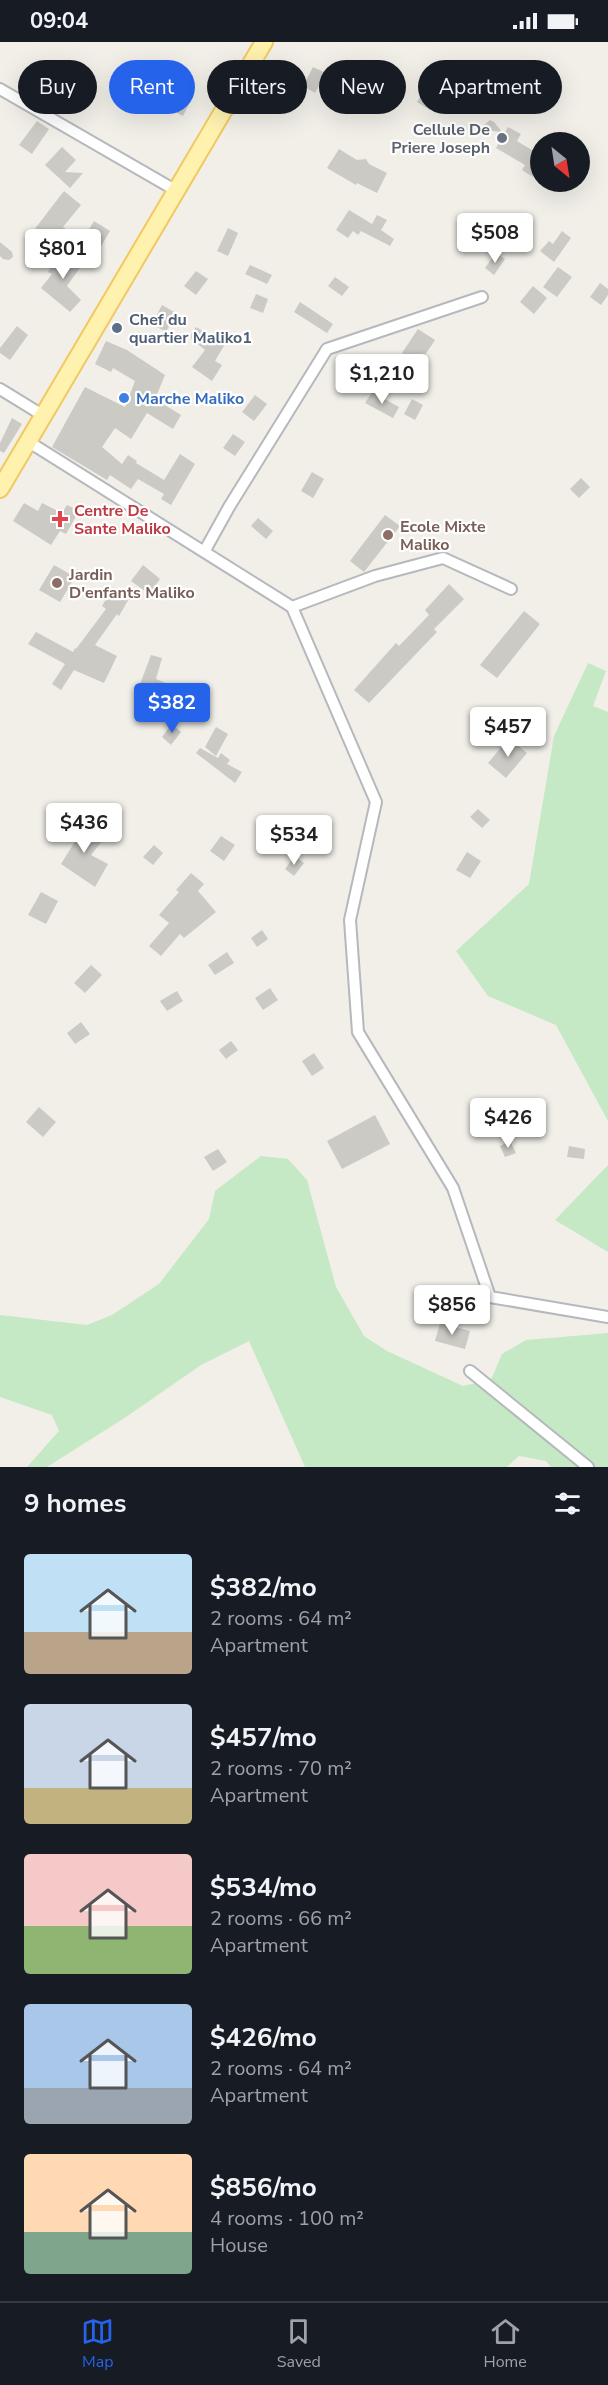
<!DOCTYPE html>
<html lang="en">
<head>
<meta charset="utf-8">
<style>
	body { margin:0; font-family:"Nunito Sans",sans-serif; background:#242831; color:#f1f3f6; height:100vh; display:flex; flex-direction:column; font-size:22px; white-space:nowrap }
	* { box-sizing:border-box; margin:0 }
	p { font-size:20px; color:#9ea1a6 }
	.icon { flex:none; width:33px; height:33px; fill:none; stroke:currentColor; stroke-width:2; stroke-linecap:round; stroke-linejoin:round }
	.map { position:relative; height:1425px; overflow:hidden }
	.drawer { display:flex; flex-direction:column; background:#171b24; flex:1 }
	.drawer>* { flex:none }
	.banner { position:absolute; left:18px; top:18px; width:573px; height:54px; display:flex; gap:12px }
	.needle { width:39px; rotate:150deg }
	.controls { position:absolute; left:530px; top:90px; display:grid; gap:12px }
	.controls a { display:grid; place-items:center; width:60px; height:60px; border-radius:50%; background:#171b24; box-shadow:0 6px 24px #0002; font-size:30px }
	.price { position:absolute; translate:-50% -51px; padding:0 14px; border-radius:6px; background:#fff; color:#222; font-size:20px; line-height:39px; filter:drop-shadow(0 2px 3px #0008) }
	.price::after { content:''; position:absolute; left:50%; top:36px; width:18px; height:14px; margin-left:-9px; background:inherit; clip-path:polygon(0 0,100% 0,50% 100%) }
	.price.on { background:#2563eb; color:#fff }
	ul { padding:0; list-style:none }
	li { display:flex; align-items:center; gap:18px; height:150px; padding:0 24px }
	li span { display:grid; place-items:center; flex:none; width:168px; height:120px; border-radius:6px; color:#555 }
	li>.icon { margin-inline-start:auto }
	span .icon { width:72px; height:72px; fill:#fffc; stroke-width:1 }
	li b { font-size:26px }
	h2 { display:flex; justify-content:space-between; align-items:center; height:72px; padding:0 24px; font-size:26px }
	.chip { padding:0 21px; border-radius:27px; background:#171b24; box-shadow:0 6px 24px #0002; font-size:21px; line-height:54px }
	.chip.on { background:#2563eb; color:#fff }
	.status { display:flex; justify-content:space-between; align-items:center; height:42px; padding:0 30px; background:#171b24; direction:ltr }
	.status svg { height:16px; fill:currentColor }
	.dock { display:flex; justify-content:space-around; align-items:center; height:84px; border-top:2px solid #363941; background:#171b24; font-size:16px; color:#9ea1a6 }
	.dock a { display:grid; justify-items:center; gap:3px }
	.dock .on { color:#2563eb }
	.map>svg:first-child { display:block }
</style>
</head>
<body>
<div class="status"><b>09:04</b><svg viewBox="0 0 49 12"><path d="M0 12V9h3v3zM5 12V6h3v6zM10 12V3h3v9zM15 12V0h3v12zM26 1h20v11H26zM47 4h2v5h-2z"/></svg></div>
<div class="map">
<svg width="608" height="1425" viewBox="0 0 608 1425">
	<rect width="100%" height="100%" fill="#f1efe8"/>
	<path fill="#c5e8c5" d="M588,621L606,629L593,664L608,670V1079L556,983L488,954L456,909L529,842L554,694Z
		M261,1114L288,1117L307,1138L336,1245L364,1294L387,1309L463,1344L491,1338L502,1312L526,1298L608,1291V1425H551L546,1419L519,1414L507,1425H305L249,1299L201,1323L126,1375L47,1425H27L59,1389L52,1373L0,1355V1273L87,1283L112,1273L159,1242L209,1177L215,1149Z
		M608,1123V1210L555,1178Z"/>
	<path fill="#cccac5" d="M454,20L465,30L453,44L442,34Z
		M313,25L326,31L315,51L303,44Z
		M430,38L444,46L430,68L417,60Z
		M176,43L194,52L183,74L165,65Z
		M490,78L494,80L502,90L485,88L484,83Z
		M37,79L49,87L32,112L19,103Z
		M508,85L521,92L517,99L540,113V124L533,135L522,128L525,123L496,106Z
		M62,105L76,118L65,130L83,131L70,146L45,123Z
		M339,107L357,118L366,117L369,122L387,131L377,151L357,141L356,143L327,126Z
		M64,149L81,163L63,185L67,188L56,203L34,188Z
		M349,168L372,182L377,173L387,178L381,188L394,197L390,204L361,189L358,193L353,189L348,196L336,188Z
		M503,175L514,187L503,196L492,183Z
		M94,179L110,189L100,206L84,196Z
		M228,186L238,191L228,214L217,209Z
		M562,189L571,196L554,220L540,209L549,199L553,202Z
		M0,200L12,210L13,215L9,218L3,217L0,214Z
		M60,207L84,220L67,244L81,258L70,270L41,246L52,232L48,230Z
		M496,211L505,217L494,233L485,226Z
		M250,223L272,233L267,242L245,232Z
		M558,225L572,235L557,255L543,245Z
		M196,229L208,237L196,253L184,244Z
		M335,235L349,245L342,254L328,244Z
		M600,241L608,247V253L601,263L590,255Z
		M533,244L547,256L534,272L520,260Z
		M256,252L268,257L263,271L250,266Z
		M300,260L333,282L327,291L294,270Z
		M162,263L176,271L166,290L152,282Z
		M17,284L28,293L10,318L0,311V306Z
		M196,285L225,302L215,319L222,323L212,339L192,325L205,308L189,295Z
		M418,287L435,298L419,322L402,311Z
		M106,299L127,308L165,333L155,357L181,373L173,387L147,371L131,397L115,386L102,405L122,422L128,413L137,419L136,421L164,438L180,412L195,422L171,463L161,457L164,452L138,437L131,447L110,433L107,438L52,405L85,345L125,365L135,339L113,326L111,330L95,322Z
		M372,350L399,365L393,376L365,361Z
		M255,353L267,362L254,379L242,370Z
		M412,357L423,363L415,378L404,372Z
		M12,376L22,382L4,411L0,409V401Z
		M233,392L245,400L235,414L223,406Z
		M312,430L324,437L313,456L301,449Z
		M581,436L590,445L579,456L570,447Z
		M24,461L38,469L42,461L62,471L67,463L79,469L66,492L60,489L51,503L13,479Z
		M385,473L400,484L364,530L350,519Z
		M258,476L273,489L266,497L251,484Z
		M54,523L75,535L60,560L39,548Z
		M143,523L160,537L149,552L131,539Z
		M449,542L464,557L434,587L437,590L369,661L354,648L396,601L399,604L429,573L425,568Z
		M113,545L130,555L119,574L117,572L95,603L117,614L104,641L74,628L61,648L52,642L65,622L28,602L36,590L73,610L75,606L76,607L106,567L102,564Z
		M524,569L540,582L497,636L480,623Z
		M151,613L162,616L156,637L173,644L169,656L139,645Z
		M172,682L181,690L171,703L162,695Z
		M216,685L228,692L216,714L205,705Z
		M509,696L527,711L506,736L488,721Z
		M200,706L218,716L221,711L230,718L227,722L242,730L235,741L196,711Z
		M478,767L490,778L482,786L470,775Z
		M69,777L102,799L91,813L108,822L95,845L61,822L76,798L62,789Z
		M221,794L235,803L224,819L210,809Z
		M154,803L163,811L153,823L143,815Z
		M467,810L481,819L470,836L456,828Z
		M295,814L304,821L294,834L285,827Z
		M191,831L204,842L198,849L216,870L184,896L180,892L161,914L149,904L169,881L159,873L179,850L176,848Z
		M41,850L58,859L46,882L28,873Z
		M262,888L268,897L257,905L251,896Z
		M227,910L234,921L215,933L208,923Z
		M91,923L102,933L85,951L74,941Z
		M270,946L278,958L263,968L255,956Z
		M177,949L183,959L167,969L160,959Z
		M81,980L90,992L75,1002L67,991Z
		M231,999L238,1008L226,1017L219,1008Z
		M314,1011L324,1026L312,1034L302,1019Z
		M482,1056L490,1067L480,1073L473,1063Z
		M39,1065L56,1080L43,1095L26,1080Z
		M375,1073L390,1102L342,1127L327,1099Z
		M510,1099L516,1111L505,1115L500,1104Z
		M569,1104L585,1107L584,1117L567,1115Z
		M218,1107L227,1120L213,1129L204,1115Z
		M454,1260H457L461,1265L453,1278L448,1267L450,1261Z
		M440,1281L470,1289L465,1307L435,1299Z"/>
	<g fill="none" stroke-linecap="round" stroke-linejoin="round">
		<g stroke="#b5b8bc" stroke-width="14">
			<path id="minor" d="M0,47L175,148
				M0,347L44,374
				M29,400L292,565L376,760L350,878L358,990L453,1146L490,1255L608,1275
				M204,510L229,465L327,307L482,255
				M292,565L375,534L443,516L511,547
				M470,1329L588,1425"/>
		</g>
		<g stroke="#f2c960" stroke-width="20">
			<path id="primary" d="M0,447L264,0"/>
		</g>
		<use href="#minor" stroke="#fff" stroke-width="10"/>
		<use href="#primary" stroke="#fff2af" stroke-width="16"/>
	</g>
	<circle fill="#6b7280" stroke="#fff" stroke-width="2" cx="502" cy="96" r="6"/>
	<circle fill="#5c6f8a" stroke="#fff" stroke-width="2" cx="117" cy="286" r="6"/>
	<circle fill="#3f7fe0" stroke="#fff" stroke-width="2" cx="124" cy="356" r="6"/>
	<path fill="#e0444e" stroke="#fff" stroke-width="2" d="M57 468h6v6h6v6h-6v6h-6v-6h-6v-6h6z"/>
	<g fill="#8d6e63" stroke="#fff" stroke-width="2">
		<circle cx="388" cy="493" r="6"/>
		<circle cx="57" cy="541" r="6"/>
	</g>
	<g text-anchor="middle" stroke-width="4.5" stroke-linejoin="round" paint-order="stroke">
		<g font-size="16" font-weight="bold" fill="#5b616d" stroke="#fff" text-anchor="end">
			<text x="490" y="93">Cellule De<tspan x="490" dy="18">Priere Joseph</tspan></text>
		</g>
		<g font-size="16" font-weight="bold" fill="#4e5e75" stroke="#fff" text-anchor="start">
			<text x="129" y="283">Chef du<tspan x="129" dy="18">quartier Maliko1</tspan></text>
		</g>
		<g font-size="16" font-weight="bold" fill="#366cbe" stroke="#fff" text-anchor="start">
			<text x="136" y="362">Marche Maliko</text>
		</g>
		<g font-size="16" font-weight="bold" fill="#be3a42" stroke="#fff" text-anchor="start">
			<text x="74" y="474">Centre De<tspan x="74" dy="18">Sante Maliko</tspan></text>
		</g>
		<g font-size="16" font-weight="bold" fill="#785e54" stroke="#fff" text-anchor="start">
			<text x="400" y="490">Ecole Mixte<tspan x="400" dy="18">Maliko</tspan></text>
			<text x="69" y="538">Jardin<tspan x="69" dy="18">D'enfants Maliko</tspan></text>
		</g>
	</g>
</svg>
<div class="controls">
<a><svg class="needle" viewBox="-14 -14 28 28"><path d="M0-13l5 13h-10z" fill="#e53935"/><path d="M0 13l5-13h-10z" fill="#9ea1a6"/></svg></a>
</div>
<b class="price" style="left:495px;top:222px">$508</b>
<b class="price" style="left:63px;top:238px">$801</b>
<b class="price" style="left:382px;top:363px">$1,210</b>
<b class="price on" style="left:172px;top:692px">$382</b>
<b class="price" style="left:508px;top:716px">$457</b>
<b class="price" style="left:84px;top:812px">$436</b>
<b class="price" style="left:294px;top:824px">$534</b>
<b class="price" style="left:508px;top:1107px">$426</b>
<b class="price" style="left:452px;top:1294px">$856</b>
<div class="banner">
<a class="chip">Buy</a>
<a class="chip on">Rent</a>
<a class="chip">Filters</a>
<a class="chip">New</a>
<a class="chip">Apartment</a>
</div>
</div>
<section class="drawer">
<h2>9 homes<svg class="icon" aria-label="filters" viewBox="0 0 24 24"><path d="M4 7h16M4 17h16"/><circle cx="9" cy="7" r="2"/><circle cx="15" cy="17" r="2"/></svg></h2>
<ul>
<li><span style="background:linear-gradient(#bfe0f5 65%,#b9a48a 0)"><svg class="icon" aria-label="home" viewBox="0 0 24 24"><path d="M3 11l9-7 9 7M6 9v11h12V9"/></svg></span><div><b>$382/mo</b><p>2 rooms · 64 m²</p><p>Apartment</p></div></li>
<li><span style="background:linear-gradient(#c9d6e8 70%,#c2b280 0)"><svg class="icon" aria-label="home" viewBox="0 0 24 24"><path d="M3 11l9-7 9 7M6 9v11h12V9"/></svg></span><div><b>$457/mo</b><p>2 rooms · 70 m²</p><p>Apartment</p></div></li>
<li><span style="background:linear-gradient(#f6c9c9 60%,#8fb573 0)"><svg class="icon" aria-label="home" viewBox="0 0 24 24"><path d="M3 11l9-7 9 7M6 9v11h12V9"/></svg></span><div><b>$534/mo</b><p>2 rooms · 66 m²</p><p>Apartment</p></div></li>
<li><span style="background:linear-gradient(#a9c7e8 70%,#9aa5b1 0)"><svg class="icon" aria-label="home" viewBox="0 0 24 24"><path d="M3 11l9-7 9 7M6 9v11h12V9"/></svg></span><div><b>$426/mo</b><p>2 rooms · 64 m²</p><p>Apartment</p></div></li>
<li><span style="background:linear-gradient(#ffd9b3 65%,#7fa58c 0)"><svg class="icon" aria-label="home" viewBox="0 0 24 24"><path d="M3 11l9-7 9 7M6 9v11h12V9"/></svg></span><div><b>$856/mo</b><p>4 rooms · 100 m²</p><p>House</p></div></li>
</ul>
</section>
<nav class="dock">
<a class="on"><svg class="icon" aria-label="map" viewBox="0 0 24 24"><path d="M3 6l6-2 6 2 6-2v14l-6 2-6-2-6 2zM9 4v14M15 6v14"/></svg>Map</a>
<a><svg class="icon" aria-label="saved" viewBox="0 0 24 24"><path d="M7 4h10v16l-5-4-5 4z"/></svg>Saved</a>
<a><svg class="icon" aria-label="home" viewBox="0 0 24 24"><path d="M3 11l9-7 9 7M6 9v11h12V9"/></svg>Home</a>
</nav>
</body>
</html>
